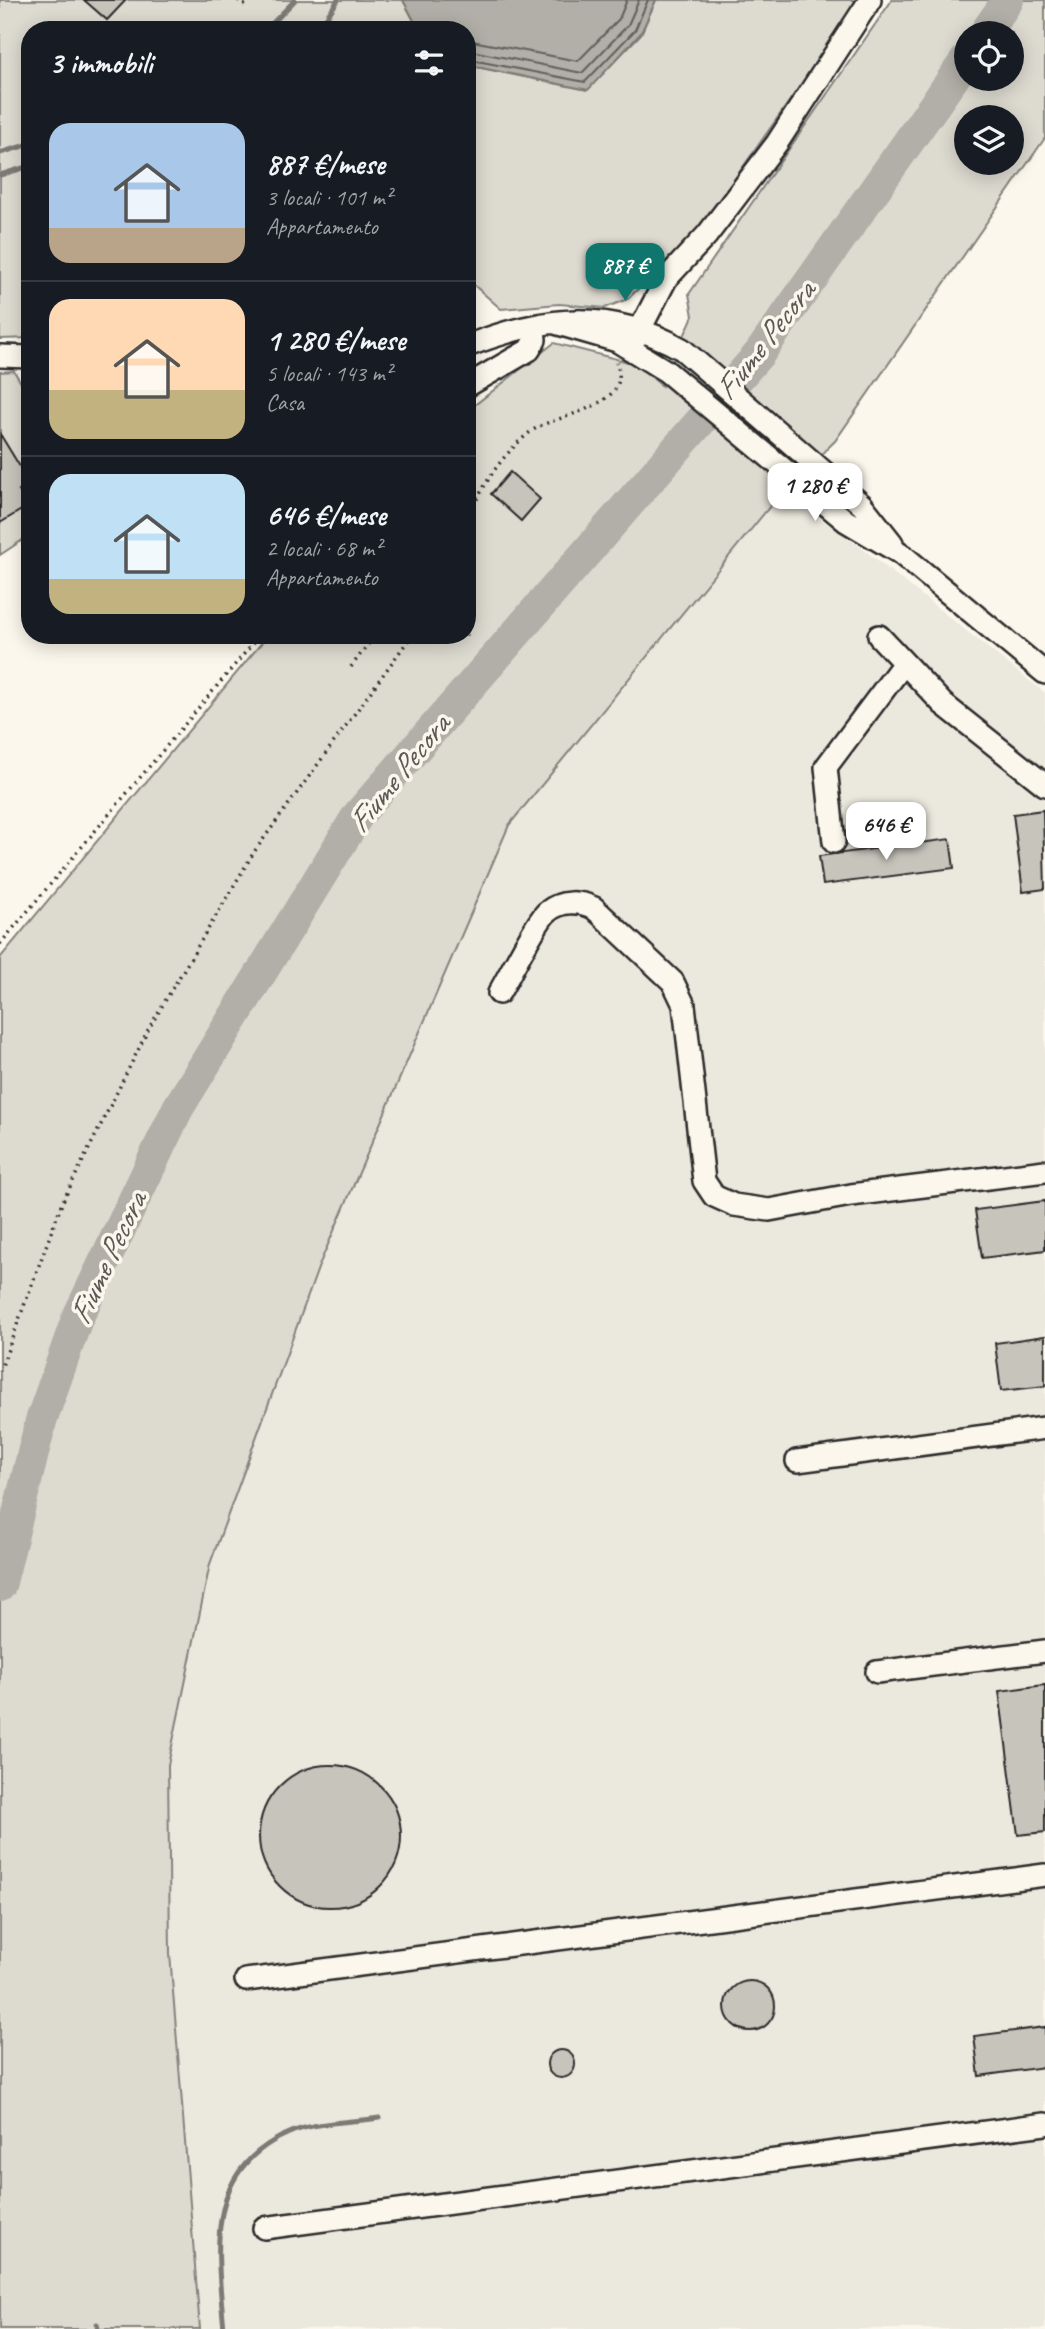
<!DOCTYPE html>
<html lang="it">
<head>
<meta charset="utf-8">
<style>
	body { margin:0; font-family:Caveat,sans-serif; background:#242831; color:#f1f3f6; height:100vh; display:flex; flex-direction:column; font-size:26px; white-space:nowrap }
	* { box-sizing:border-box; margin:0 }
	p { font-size:23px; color:#9ea1a6 }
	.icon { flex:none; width:38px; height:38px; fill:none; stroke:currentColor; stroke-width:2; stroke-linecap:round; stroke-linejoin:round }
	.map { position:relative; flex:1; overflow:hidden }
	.drawer { position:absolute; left:21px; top:21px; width:455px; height:623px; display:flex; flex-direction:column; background:#171b24; border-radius:28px; box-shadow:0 4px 18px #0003 }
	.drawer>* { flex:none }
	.tools { position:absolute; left:954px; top:21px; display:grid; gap:14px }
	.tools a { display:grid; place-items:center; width:70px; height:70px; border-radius:50%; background:#171b24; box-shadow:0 4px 18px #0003; font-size:35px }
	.price { position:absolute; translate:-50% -60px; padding:0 16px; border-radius:14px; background:#fff; color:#222; font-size:23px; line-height:46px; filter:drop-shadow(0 2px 4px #0008) }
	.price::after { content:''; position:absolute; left:50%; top:42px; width:21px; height:16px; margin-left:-10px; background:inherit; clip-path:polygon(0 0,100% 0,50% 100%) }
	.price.selected { background:#0f766e; color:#fff }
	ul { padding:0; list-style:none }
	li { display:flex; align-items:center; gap:21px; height:175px; padding:0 28px }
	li+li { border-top:2px solid #363941 }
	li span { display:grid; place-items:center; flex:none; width:196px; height:140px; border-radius:21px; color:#555 }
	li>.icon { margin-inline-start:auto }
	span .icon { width:84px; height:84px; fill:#fffc; stroke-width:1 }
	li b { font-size:30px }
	h2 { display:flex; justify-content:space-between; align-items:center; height:84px; padding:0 28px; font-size:30px }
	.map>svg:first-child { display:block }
</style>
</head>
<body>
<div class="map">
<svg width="1045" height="2329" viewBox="0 0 1045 2329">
	<rect width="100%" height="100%" fill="#fbf7ec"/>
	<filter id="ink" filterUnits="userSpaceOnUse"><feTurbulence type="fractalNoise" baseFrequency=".0143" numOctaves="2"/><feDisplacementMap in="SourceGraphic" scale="14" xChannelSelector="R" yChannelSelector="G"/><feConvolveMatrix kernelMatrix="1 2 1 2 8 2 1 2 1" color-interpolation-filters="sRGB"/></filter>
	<g filter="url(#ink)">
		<path fill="#ebe8de" d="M780,494L844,534L1045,693V2329H200L170,1954L168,1765L210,1564L320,1263L509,825Z"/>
		<path fill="#dddad0" stroke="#84827e" stroke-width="2" fill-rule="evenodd" d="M0,0H403L419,30H30V338L0,339Z
			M656,0H857L855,8L700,228L628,299L605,308L559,304L501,309L467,279V65L587,90L641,34Z
			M892,0H1045V138L835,441L780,494L509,825L320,1263L210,1564L168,1765L170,1954L200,2329H0V958L268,635H467V411L554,343L636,364L662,386L693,316L689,294ZM966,33H1012V79H966ZM966,117H1012V163H966Z
			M14,371L30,398V535L0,555V372Z"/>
		<path fill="#b1afa7" stroke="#7b7a75" stroke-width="2" d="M403,0H656L641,33L588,90L467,65V30H419Z"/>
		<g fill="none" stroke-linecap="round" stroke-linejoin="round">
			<path stroke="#61605d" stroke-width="2" d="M467,40L578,61L619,19L627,0
				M467,50L582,73L628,25L639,0
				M467,59L585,82L635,30L648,0"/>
			<path stroke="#7b7a75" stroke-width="5" d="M266,30L295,0
				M318,30L338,0
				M0,153L30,144
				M0,175L30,166
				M97,2324L98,2329
				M224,2329C217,2250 202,2167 294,2131C319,2122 352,2122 379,2118"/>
			<path stroke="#b1afa7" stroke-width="32" d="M985,33L1008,0
				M0,1586L41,1421L77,1319L178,1108L358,815L759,354L966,60"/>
		</g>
		<path fill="#c7c4bc" stroke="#2b2b2b" stroke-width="2" d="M84,0H126L107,20Z
			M0,434L30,483L19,491L28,506L0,523Z
			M510,472L540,499L521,521L491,494Z
			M1043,810L1045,889L1023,892L1013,814Z
			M950,839L954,868L823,885L819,856Z
			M1045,1201V1250L982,1258L975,1210Z
			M1045,1336V1386L1001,1391L995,1343Z
			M1045,1685V1832L1018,1835L999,1691Z
			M259 1836a71 71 0 1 1 142 0a71 71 0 1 1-142 0Z
			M725 2006a25 25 0 1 1 50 0a25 25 0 1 1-50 0Z
			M1045,2027V2067L979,2076L974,2036Z
			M547 2064a14 14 0 1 1 28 0a14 14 0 1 1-28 0Z"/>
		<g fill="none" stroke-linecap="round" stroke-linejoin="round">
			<g stroke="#2b2b2b" stroke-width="26">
				<path id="minor" d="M555,323L617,341L666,371L846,521L900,553L1045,673
					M635,339L666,279L707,235L777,143L870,0
					M467,346C544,316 608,308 682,349L862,505L892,543
					M0,356L30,357
					M467,386L529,350L535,340L534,327
					M879,636L943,704L1045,785
					M834,842L826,767L904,663
					M499,993C509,976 536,922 547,912C561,900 580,901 594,908L673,982L684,1005L704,1181L714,1196L734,1205L769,1210L851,1195L1045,1171
					M797,1461L1045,1428
					M877,1672L1045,1651
					M246,1980L1045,1875
					M264,2228L1045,2124"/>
			</g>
			<path stroke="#2b2b2b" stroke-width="3.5" stroke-dasharray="2 5" stroke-linecap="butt" d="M238,0L246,6
				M467,488L478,498
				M467,518C480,494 492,469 511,450C518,442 530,431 540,426C565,414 635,404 616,362
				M351,667L375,635
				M0,944L260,635
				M0,1371L62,1203L149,1028L254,852L412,635"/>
			<use href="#minor" stroke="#fbf7ec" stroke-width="21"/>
		</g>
	</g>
	<g text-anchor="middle" stroke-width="7" stroke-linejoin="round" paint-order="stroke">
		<g font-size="32" font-style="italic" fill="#5a5956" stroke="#fbf7ec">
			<text transform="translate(764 340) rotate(-52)" y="11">Fiume Pecora</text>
			<text transform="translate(398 773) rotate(-51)" y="11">Fiume Pecora</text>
			<text transform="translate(107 1258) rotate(-65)" y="11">Fiume Pecora</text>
		</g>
	</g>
</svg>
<div class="tools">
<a><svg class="icon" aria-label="locate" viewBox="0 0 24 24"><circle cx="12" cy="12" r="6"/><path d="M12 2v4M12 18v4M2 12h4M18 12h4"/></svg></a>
<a><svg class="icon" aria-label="layers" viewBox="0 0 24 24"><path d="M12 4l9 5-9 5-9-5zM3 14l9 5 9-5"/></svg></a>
</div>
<b class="price selected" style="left:625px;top:303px">887 €</b>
<b class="price" style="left:815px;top:523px">1 280 €</b>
<b class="price" style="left:886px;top:862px">646 €</b>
<section class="drawer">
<h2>3 immobili<svg class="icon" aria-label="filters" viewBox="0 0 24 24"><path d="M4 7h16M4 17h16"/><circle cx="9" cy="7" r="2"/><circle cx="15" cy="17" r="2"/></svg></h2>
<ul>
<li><span style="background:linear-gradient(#a9c7e8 75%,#b9a48a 0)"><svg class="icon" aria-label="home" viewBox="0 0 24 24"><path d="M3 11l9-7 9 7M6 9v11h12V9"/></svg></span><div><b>887 €/mese</b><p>3 locali · 101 m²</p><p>Appartamento</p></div></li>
<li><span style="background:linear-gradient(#ffd9b3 65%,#c2b280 0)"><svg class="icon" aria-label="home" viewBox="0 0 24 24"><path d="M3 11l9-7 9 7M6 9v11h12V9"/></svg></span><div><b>1 280 €/mese</b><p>5 locali · 143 m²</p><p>Casa</p></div></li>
<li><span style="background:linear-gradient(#bfe0f5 75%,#c2b280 0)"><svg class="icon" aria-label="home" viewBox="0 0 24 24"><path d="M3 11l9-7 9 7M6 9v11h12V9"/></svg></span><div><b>646 €/mese</b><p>2 locali · 68 m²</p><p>Appartamento</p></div></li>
</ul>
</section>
</div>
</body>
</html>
